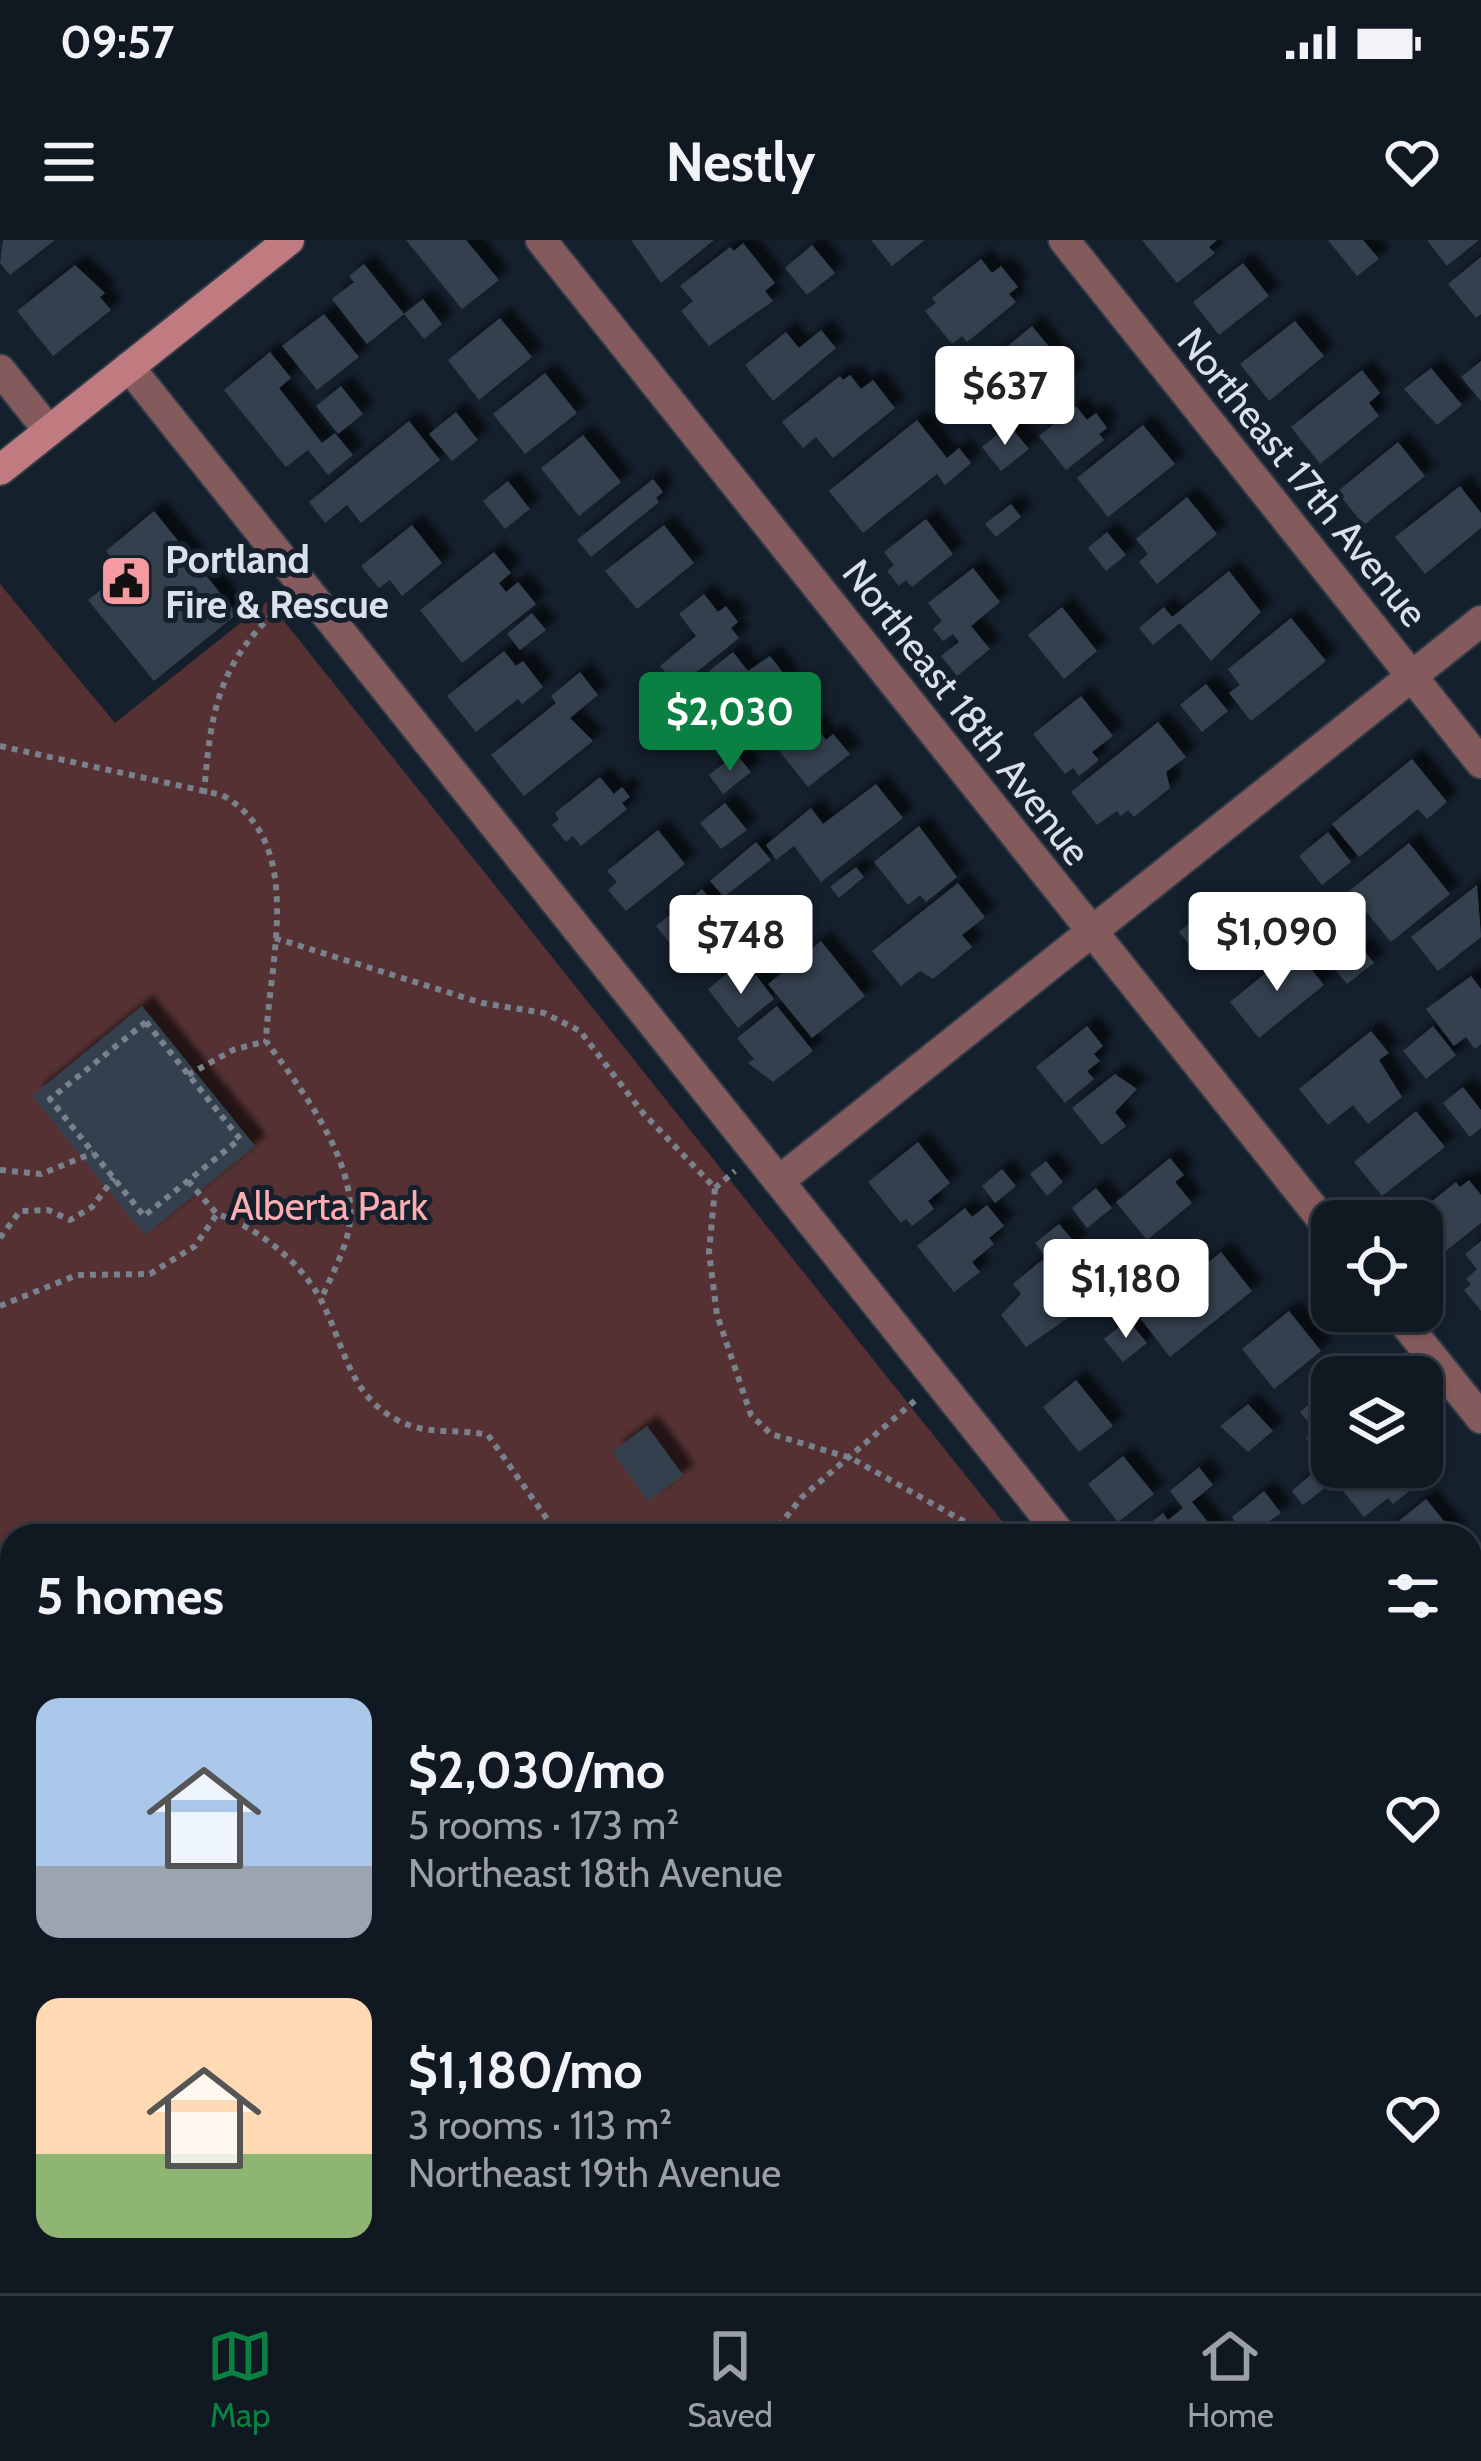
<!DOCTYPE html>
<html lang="en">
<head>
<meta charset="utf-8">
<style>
	body { margin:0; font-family:Cabin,sans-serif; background:#1e252f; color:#f1f3f6; height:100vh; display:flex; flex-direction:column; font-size:45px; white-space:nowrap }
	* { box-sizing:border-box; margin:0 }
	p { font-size:39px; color:#9ca0a5 }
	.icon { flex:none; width:66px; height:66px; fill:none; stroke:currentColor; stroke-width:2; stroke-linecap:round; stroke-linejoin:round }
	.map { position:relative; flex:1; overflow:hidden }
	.sheet { position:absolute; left:0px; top:1284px; width:1482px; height:771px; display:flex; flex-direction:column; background:#101822; border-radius:36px 36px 0 0; box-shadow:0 3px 9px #0004,0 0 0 3px #303740 }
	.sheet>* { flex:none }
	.fabs { position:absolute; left:1311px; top:960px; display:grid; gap:24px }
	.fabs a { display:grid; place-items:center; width:132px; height:132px; border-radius:24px; background:#101822; box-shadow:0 3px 9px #0004,0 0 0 3px #303740; font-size:60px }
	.price { position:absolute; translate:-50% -102px; padding:0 27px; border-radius:12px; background:#fff; color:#222; font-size:39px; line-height:78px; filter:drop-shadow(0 3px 6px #0008) }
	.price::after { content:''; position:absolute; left:50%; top:72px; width:36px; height:27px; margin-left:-18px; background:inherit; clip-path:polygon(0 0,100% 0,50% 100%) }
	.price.selected { background:#0b8043; color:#fff }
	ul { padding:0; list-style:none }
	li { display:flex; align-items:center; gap:36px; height:300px; padding:0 36px }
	li span { display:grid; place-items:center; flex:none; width:336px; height:240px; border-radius:24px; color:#555 }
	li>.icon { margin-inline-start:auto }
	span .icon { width:144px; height:144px; fill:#fffc; stroke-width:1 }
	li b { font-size:51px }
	h2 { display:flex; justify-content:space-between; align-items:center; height:144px; padding:0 36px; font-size:51px }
	.status { display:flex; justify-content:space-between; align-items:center; height:84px; padding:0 60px; background:#101822; direction:ltr }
	.status svg { height:33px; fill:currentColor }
	header { display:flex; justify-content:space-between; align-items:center; height:156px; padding:0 36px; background:#101822; font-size:54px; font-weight:700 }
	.dock { display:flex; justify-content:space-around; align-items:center; height:168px; border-top:3px solid #303740; background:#101822; font-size:33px; color:#9ca0a5 }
	.dock a { display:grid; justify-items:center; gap:6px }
	.dock .selected { color:#0b8043 }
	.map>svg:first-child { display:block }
</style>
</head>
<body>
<div class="status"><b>09:57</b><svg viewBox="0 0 49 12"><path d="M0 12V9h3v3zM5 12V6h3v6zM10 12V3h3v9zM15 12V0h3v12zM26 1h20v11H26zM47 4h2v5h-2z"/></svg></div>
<header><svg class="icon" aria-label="menu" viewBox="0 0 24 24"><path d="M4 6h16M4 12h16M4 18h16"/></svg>Nestly<svg class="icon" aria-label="heart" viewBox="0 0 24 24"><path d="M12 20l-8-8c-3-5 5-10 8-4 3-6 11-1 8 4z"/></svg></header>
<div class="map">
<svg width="1481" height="2053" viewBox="0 0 1481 2053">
	<defs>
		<filter id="shadow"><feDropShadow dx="11" dy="-11" stdDeviation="3" flood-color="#0009"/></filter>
	</defs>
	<rect width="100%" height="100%" fill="#15202d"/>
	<path fill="#553133" d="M0,344L115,483L268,361L1014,1296H12V1538L0,1523Z
		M419,2043H945L932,2053H427Z"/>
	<path fill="#34414f" filter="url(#shadow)" d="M3,0H55L10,35L0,23Z
		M406,0H466L499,40L462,69Z
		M631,0H714L661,43Z
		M871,0H925L892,26Z
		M1142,0H1217L1209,7L1215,13L1177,43Z
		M1328,0H1363L1379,19L1357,36Z
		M1427,0H1479L1447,26Z
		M743,3L775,43L765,51L773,61L709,106L681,71L693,61L680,46L730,7L734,11Z
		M812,5L835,33L807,55L785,28Z
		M1481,17V74L1476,78L1448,44Z
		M981,19L992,33L1001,26L1018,47L1009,54L1016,62L967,102L962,96L952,104L925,71L936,63L932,58Z
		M1243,23L1269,56L1219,95L1193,62Z
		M364,24L404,74L423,59L442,84L424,99L404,74L367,104L332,59L354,42L349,36Z
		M75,25L105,53L100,57L111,70L53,116L17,71Z
		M324,74L359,117L317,150L282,106Z
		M500,78L532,117L479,160L448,120Z
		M1295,81L1324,116L1269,161L1240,124Z
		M1032,86L1073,136L1047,157L1038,146L1006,171L982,141L958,160L945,143L971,122L982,136L991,128L987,123Z
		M821,90L836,108L773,161L745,125L786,92L799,108Z
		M270,112L291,138L279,148L322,203L335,193L353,215L328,235L308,210L286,227L224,150Z
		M1481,121V161L1461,137Z
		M1431,128L1462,165L1437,185L1404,149Z
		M1362,130L1380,153L1369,163L1379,176L1320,224L1291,187Z
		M545,133L577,173L525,214L493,174Z
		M850,135L861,149L873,140L895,168L833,218L816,197L803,208L782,182L840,136L843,140Z
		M341,146L363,174L338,194L316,166Z
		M1076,166L1087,180L1096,173L1107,188L1099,194L1104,200L1066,230L1039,196Z
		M456,172L478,200L452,221L429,194Z
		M917,180L947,218L959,208L971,223L945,245L937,234L863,293L829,251Z
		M409,181L440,220L361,283L347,265L325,283L309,262Z
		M1009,185L1029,209L1001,231L982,207Z
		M1143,185L1175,224L1108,277L1077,238Z
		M583,195L621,242L579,276L541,228Z
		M1398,202L1425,236L1364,285L1337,252Z
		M653,239L663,252L656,258L659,262L591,317L577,300Z
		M508,241L530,269L505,289L483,261Z
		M1460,246L1481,273V288L1425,334L1395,297Z
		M1187,257L1217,294L1157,344L1139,322L1148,314L1136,299Z
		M1011,264L1021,277L996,297L985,284Z
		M154,271L237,374L154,441L88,360L123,332L106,311Z
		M926,279L953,314L912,347L906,340L899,346L887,331L894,325L884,312Z
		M412,285L442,323L402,356L390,340L379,348L361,326Z
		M664,285L694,323L637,369L605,331Z
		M1107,292L1126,315L1106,331L1088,308Z
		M494,312L511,333L499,343L506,352L518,342L536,364L462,423L420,370Z
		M973,328L1000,362L971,386L990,409L957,436L941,416L959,402L953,394L943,401L933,389L942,381L928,363Z
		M1229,331L1261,372L1211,421L1180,383L1153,405L1139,388L1164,367L1172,377Z
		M704,354L718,372L726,366L738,382L731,388L739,398L678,447L660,426L696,396L679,374Z
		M1062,367L1097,411L1064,439L1028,395Z
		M532,373L546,390L520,410L507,394Z
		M1291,378L1326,421L1251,481L1229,453L1240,445L1228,429Z
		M504,411L516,426L523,421L543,447L522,464L518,459L476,492L447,456Z
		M733,412L748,431L770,416L788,439L783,443L793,456L754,487L709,431Z
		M580,432L598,455L570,478L593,501L524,556L491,515L556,463L551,456Z
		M1206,444L1228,471L1202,492L1180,465Z
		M1081,456L1113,496L1092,512L1099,520L1079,536L1073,528L1065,534L1033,494Z
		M794,477L805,491L813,484L826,500L833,494L850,514L808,547L768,497Z
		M1158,482L1186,517L1166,532L1170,548L1134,577L1128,570L1121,576L1117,571L1097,585L1071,552Z
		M736,514L751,532L723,554L709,535Z
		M1412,519L1447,562L1427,579L1418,569L1359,617L1332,584Z
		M600,537L614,554L622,547L630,557L622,563L627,569L581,606L573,596L566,602L552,585L559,579L555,573Z
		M876,544L903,578L821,642L794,606L776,620L766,605L811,568L823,584Z
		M725,563L747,590L721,609L700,583Z
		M919,586L957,637L926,662L920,655L908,665L874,622Z
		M658,590L685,624L626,671L608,650L617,642L607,631Z
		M1328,592L1351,622L1322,645L1299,616Z
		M756,602L771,620L724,657L710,641Z
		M1409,603L1450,654L1391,702L1349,651Z
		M856,627L864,637L839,658L830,647Z
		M958,643L985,677L962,695L972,707L933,739L920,731L901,746L872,711Z
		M1477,645L1481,697L1438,731L1411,697Z
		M702,649L737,692L695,734L656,686Z
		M1211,666L1234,695L1202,720L1179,692Z
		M821,701L865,756L812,798L768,744Z
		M1361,707L1374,723L1347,744L1334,728Z
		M1295,709L1324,745L1259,798L1230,762Z
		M734,728L746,743L756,735L774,759L738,788L708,749Z
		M1471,736L1481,749V804L1475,809L1466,797L1454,806L1426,769Z
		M142,766L255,906L145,995L32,856Z
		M777,766L813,811L773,842L748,823L754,819L737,798Z
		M1087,786L1103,806L1094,814L1100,821L1087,831L1094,839L1065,863L1036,827Z
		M1433,786L1456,815L1426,839L1403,811Z
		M1371,791L1389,813L1379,820L1402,857L1368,884L1353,865L1328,885L1299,849Z
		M1115,834L1137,849L1115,872L1126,886L1102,905L1072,868Z
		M1463,847L1481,870V888L1470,897L1443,863Z
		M1416,871L1445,907L1382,956L1354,922Z
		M918,902L950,943L928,961L934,969L912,986L906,979L901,983L868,942Z
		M1170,918L1184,935L1175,942L1192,963L1147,1000L1116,962Z
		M1046,921L1063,942L1047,956L1030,934Z
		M1002,929L1016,946L995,963L982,946Z
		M1469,940L1481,955V983L1442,1014L1439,1010L1431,1016L1422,1004V981L1412,977L1456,942L1460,947Z
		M1096,948L1112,968L1087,988L1072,968Z
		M987,965L1004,986L989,998L994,1004L972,1022L980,1032L954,1052L917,1006L965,968L972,977Z
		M1059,984L1077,1005L1052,1025L1035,1003Z
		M1481,1001V1071L1464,1050L1471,1044L1466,1039L1477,1029L1465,1014Z
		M1221,1012L1252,1051L1170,1117L1140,1078Z
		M1042,1020L1081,1069L1026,1107L1001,1075L1021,1054L1013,1044Z
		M1289,1071L1321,1111L1274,1149L1242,1109Z
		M1128,1080L1147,1103L1123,1122L1104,1099Z
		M1076,1140L1113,1186L1079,1212L1043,1167Z
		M1332,1146V1210L1322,1218L1306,1198L1315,1190L1300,1172Z
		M1248,1164L1273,1191L1248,1212L1220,1186Z
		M647,1186L683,1235L648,1261L612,1212Z
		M1123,1216L1154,1254L1118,1282L1088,1244Z
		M1199,1227L1213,1245L1192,1262L1219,1296H1153L1145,1287L1163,1273L1168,1280L1183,1268L1170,1251Z
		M1343,1227H1403L1413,1248L1393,1264L1388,1258L1364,1277L1331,1236Z
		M1314,1232L1326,1247L1303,1265L1292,1251Z
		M1264,1251L1281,1273L1247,1296L1232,1277Z
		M1426,1259L1456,1296H1380Z
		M1481,1324V1377L1470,1385V1333Z
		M0,1706L12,1721V1748L0,1758Z
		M12,1770V1841L0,1825V1780Z
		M1470,1857L1481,1871V1979L1470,1965V1947L1476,1942L1470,1934Z
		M212,2043H246L254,2053H199Z
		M1285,2043H1351L1339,2053H1293Z"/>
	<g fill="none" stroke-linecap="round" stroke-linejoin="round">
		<g stroke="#303b47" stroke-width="21">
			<path id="lane" d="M0,1939L12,1953
				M84,2043L92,2053"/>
		</g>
		<g stroke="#303b47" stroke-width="34">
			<path id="street" d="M541,0L1332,992
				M1064,0L1481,523
				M129,127L1062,1296
				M0,130L49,191
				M779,941L1481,381
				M1395,1071L1481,1178
				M0,1597L12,1612
				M1470,1784L1481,1798
				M360,2043L368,2053"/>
		</g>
		<g stroke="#303b47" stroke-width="34">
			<path id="secondary" d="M0,230L289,0
				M1470,1673L1481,1665
				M1470,1761L1481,1752
				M1001,2053L1014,2043
				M1108,2053L1121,2043"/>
		</g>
		<path stroke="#78818c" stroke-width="6" stroke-dasharray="6 6" stroke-linecap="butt" d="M0,506L222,555C307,602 269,721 266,801C300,848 355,917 350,980C348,1007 331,1035 321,1060
			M204,554C211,468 218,424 283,364
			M275,698L482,763L544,773L580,791L643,873L715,948L709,1012L717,1075L751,1175L771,1194L851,1218L990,1296
			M146,782L240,899L144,976L50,859Z
			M188,835L233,810L266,801
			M0,930L41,934L93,913
			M188,941L217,974
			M715,948L735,931
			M0,998L20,971L48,970L70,980L92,967L114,938
			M0,1066L77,1035L150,1034L195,1006L217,974C258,988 300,1021 321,1060C345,1106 348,1155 399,1181C430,1196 457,1188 488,1195L559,1296
			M771,1296L802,1257L917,1159
			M0,1433L12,1448
			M0,1503L12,1491
			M646,2043L647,2053
			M736,2043L761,2053
			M789,2053L838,2043"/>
		<use href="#lane" stroke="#855a5c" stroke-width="16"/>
		<use href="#street" stroke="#855a5c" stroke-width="30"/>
		<use href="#secondary" stroke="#bf7b7f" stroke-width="30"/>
	</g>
	<defs>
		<g id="civic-square" transform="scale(2.7)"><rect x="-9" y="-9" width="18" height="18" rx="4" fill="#f49aa0" stroke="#15202d"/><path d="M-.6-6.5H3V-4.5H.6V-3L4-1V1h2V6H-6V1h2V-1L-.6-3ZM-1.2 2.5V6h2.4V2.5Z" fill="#111"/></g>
	</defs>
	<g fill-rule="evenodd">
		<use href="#civic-square" x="126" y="341"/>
	</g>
	<g text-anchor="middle" stroke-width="10" stroke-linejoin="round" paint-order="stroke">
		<g font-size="39" fill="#d9e1ea" stroke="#15202d">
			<text transform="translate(1303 237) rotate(51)" y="14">Northeast 17th Avenue</text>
			<text transform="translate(967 472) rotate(52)" y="14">Northeast 18th Avenue</text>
		</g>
		<g font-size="39" font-weight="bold" fill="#d9e1ea" stroke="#15202d" text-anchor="start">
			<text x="165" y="333">Portland<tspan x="165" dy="45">Fire &amp; Rescue</tspan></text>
		</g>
		<g font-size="39" fill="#feadb2" stroke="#15202d">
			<text x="329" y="980">Alberta Park</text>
		</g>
	</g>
</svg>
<div class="fabs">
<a><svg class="icon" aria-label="locate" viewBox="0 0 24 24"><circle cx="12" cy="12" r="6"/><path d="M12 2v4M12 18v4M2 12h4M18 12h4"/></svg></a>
<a><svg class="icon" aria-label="layers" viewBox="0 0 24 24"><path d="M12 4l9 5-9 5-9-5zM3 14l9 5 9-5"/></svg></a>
</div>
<b class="price" style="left:1005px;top:208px">$637</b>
<b class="price selected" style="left:730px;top:534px">$2,030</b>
<b class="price" style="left:1277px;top:754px">$1,090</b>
<b class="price" style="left:741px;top:757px">$748</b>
<b class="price" style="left:1126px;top:1101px">$1,180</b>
<section class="sheet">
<h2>5 homes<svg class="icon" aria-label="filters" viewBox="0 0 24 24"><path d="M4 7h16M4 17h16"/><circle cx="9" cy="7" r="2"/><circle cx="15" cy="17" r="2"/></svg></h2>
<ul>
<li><span style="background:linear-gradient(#a9c7e8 70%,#9aa5b1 0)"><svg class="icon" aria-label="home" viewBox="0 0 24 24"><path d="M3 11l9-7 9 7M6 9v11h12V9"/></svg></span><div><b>$2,030/mo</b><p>5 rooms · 173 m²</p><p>Northeast 18th Avenue</p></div><svg class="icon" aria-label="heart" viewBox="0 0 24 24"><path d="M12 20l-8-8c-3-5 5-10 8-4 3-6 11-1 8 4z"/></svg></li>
<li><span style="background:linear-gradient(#ffd9b3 65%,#8fb573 0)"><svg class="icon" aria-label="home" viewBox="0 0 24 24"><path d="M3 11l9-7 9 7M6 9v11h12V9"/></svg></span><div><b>$1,180/mo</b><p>3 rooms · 113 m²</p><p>Northeast 19th Avenue</p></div><svg class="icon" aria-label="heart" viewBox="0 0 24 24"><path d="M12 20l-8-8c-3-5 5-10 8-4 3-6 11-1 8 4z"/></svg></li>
</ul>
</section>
</div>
<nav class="dock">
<a class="selected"><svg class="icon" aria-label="map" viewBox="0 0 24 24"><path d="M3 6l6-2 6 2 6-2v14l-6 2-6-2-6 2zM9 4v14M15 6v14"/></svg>Map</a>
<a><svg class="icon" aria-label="saved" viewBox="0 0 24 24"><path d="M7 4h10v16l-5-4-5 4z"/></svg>Saved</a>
<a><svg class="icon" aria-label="home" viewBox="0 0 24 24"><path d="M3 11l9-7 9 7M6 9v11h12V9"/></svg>Home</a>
</nav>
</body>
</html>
